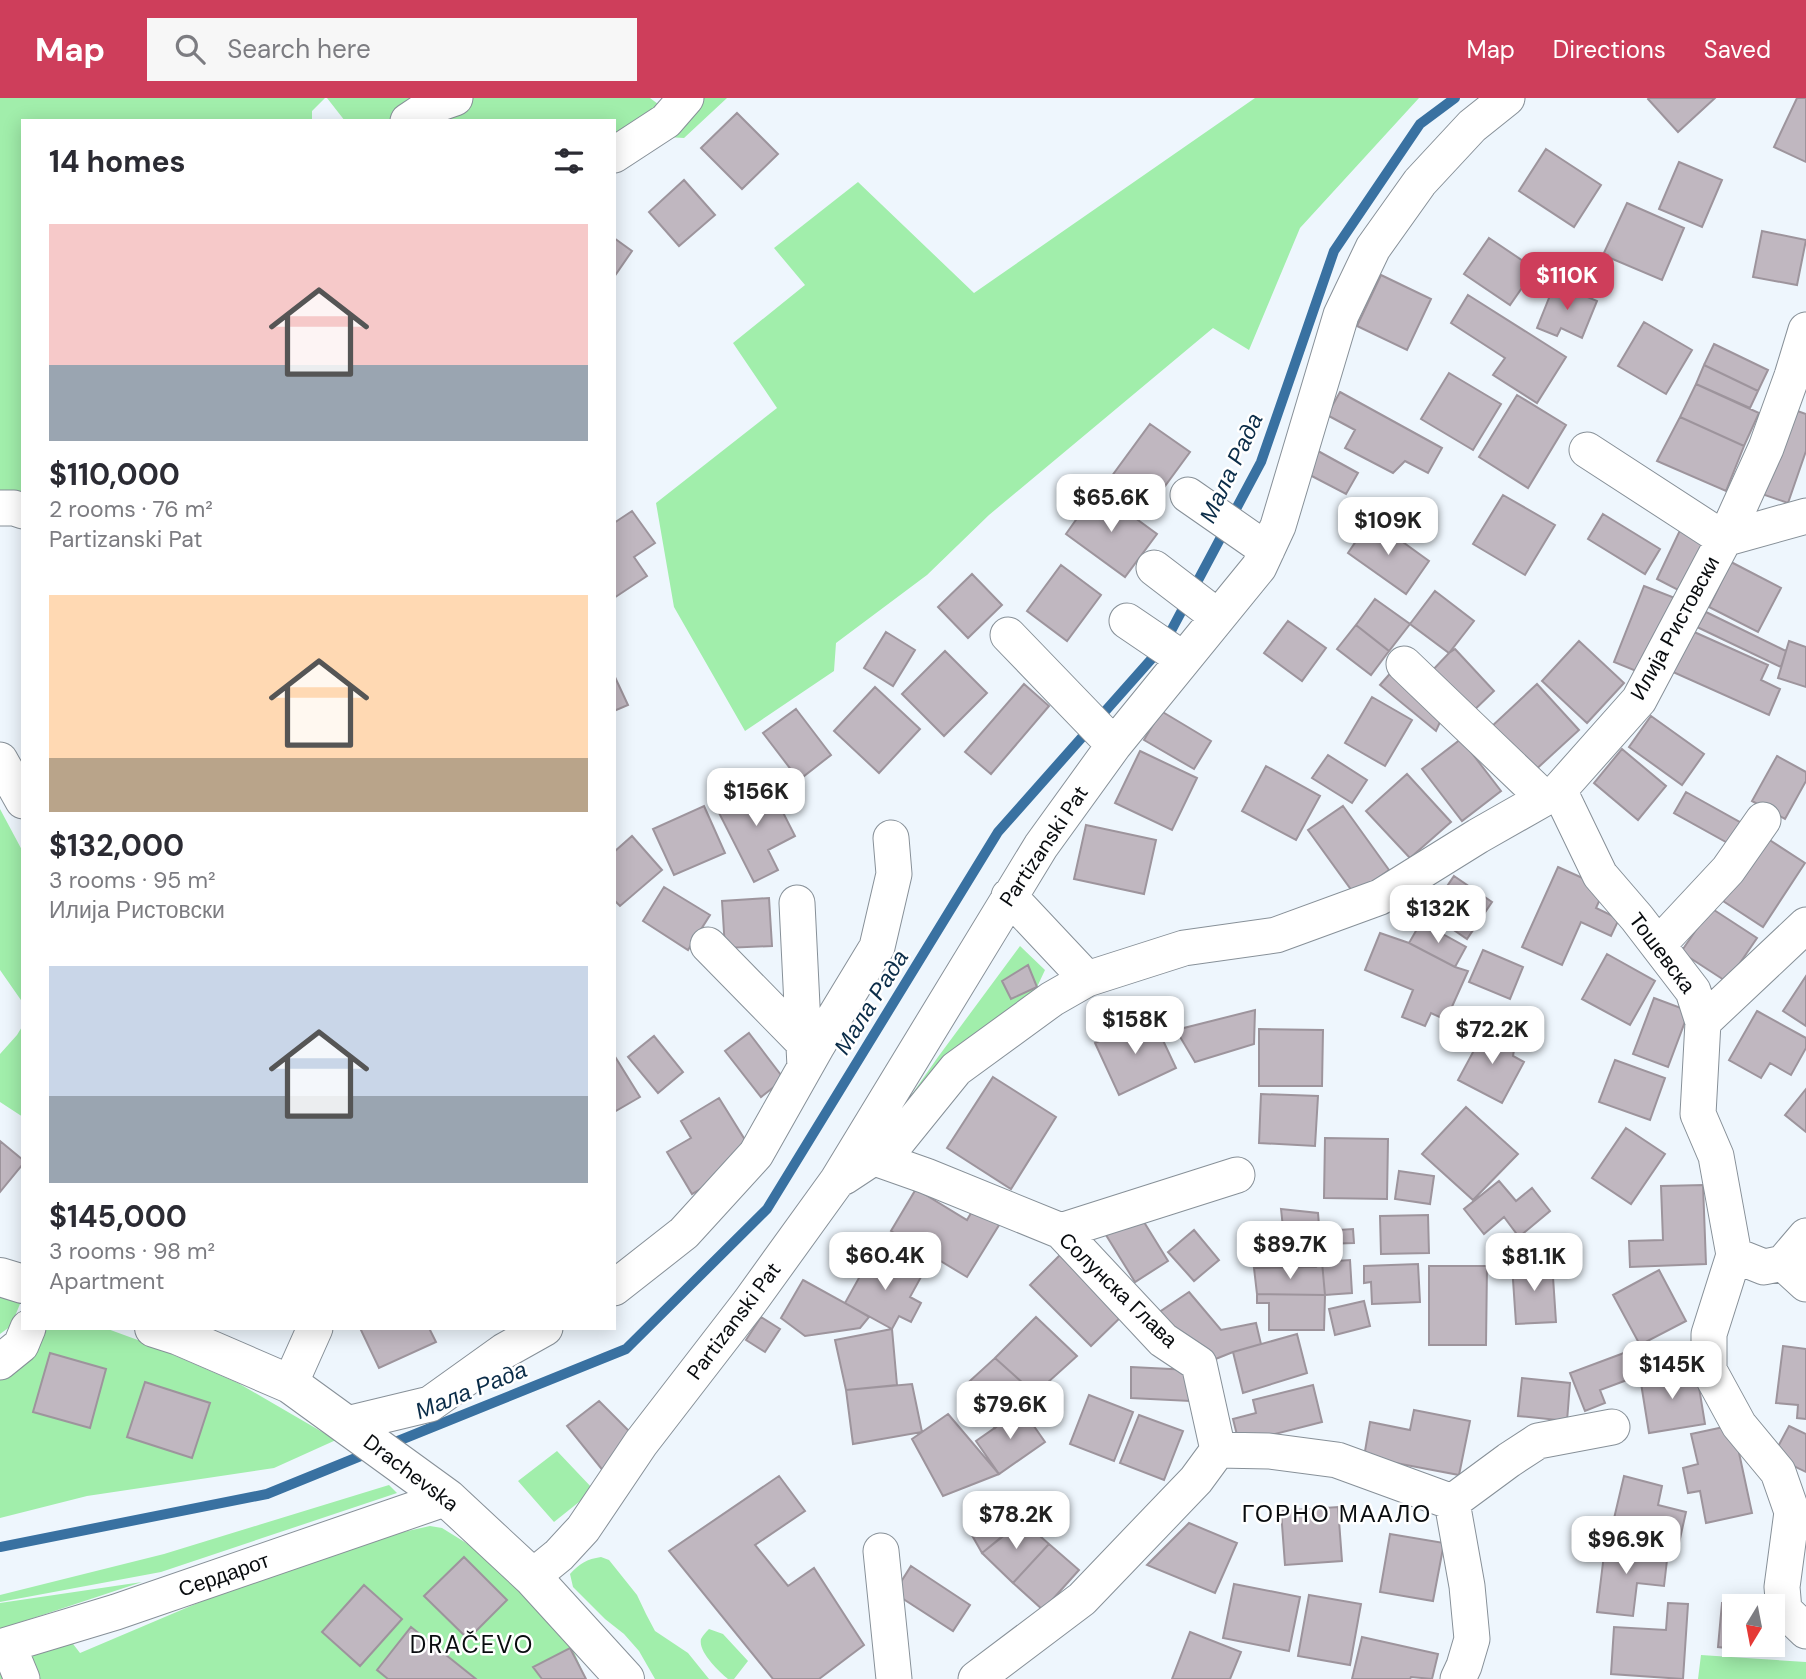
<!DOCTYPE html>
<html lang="en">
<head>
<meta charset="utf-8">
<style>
	body { margin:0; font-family:"DM Sans",sans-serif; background:#f7f7f7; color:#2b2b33; height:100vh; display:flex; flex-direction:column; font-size:26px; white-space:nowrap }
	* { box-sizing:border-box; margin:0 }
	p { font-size:23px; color:#7c7c81 }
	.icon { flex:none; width:38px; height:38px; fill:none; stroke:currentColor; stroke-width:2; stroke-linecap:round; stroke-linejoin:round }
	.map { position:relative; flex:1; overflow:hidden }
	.side { position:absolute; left:21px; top:21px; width:595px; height:1211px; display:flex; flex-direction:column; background:#fff; border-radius:0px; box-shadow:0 4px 18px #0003 }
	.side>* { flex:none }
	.needle { width:46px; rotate:190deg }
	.fabs { position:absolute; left:1722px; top:1496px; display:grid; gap:14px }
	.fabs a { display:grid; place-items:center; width:63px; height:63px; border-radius:0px; background:#fff; box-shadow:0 4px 18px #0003; font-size:35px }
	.price { position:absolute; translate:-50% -60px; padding:0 16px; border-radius:14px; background:#fff; color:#222; font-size:23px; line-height:46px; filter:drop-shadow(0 2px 4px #0008) }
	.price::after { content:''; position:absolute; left:50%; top:42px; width:21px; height:16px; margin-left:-10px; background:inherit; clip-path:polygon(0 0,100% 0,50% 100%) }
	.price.active { background:#ce3e5b; color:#fff }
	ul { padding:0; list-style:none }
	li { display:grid; align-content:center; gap:14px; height:371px; padding:0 28px }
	li span { display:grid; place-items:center; height:217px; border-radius:0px; color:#555 }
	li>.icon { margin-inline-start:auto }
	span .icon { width:126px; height:126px; fill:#fffc; stroke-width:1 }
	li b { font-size:30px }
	h2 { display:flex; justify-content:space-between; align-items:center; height:84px; padding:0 28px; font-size:30px }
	header { display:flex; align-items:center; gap:42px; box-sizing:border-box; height:98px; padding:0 35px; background:#ce3e5b; color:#fff }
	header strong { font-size:33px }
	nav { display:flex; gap:38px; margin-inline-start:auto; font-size:24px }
	.search { width:490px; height:63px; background:#f7f7f7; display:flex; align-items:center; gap:18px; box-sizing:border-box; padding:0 24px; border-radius:0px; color:#7c7c81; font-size:26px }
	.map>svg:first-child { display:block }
</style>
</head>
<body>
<header>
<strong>Map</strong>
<div class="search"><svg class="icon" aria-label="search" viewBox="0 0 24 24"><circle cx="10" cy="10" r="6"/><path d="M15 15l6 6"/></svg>Search here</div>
<nav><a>Map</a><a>Directions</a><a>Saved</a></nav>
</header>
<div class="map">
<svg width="1806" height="1581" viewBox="0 0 1806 1581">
	<rect width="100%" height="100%" fill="#eef6fd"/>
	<path fill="#a1eeab" d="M0,0H325L312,13V23H23V399L0,393Z
		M327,0H650L666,12L672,0H727L684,40L614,36V23H345Z
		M1255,0H1419L1300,130L1249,252L1213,230L989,417L927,477L836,545L834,573L745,633L674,509L656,405L777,310L733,245L805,187L774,150L858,84L974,195Z
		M0,711L23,754V905L0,872Z
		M1020,848L1045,872L1037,889L1052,901L875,1049L938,959Z
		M23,927V1019L0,1004V956L17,937Z
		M0,1195L22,1201L11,1228L0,1236Z
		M26,1230H105L146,1245L238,1285L336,1342L274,1370L87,1398L0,1420V1255Z
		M557,1353L594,1392L554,1424L518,1383Z
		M389,1387L397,1395L161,1474L0,1504V1497L164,1456Z
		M430,1428L442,1430L484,1456L570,1545L586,1581H0V1562L70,1542L80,1555L219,1496L372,1441Z
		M601,1459L609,1462L637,1497L646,1516L655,1533L688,1555L709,1581H655L639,1553L624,1536L605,1521L573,1489L570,1476C579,1466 587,1461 601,1459Z
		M142,1484L0,1531V1505Z
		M709,1531L723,1536L748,1563L734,1581H728C719,1573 698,1554 701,1541C703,1537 706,1534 709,1531Z
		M1701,1557L1806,1564V1581H1698Z"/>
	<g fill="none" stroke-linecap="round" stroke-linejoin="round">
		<path stroke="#3971a1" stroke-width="10" d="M388,1347L626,1251L767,1111L998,734L1163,548L1261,364L1334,153L1420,26L1455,0
			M0,1449L267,1396L368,1355"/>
	</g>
	<path fill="#c0b7c0" stroke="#9d949c" stroke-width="2" d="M1649,0H1715L1678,34L1648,1Z
		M1797,0H1806V64L1774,49Z
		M737,15L778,56L742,91L701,50Z
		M1546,51L1601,87L1574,129L1519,93Z
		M1679,64L1722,82L1702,129L1659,111Z
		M684,82L715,117L679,148L649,114Z
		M1627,105L1684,130L1662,182L1603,157Z
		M1762,133L1806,142L1797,187L1753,179Z
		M614,140L632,153L614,179Z
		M1489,140L1535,171L1510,207L1464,176Z
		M1381,177L1431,201L1407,252L1357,228Z
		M1555,185L1597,203L1582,240L1561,230L1557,238L1537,230Z
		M1468,197L1566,259L1537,305L1493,277L1505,260L1451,225Z
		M1644,224L1692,252L1666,296L1618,268Z
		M1714,246L1768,272L1758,293L1704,267Z
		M1704,267L1758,293L1750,310L1696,286Z
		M1449,275L1501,306L1473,352L1421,321Z
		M1696,286L1759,315L1744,348L1680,319Z
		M1340,294L1442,350L1428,375L1405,363L1393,375L1345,350L1355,332L1327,317Z
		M1517,297L1566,327L1528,390L1479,359Z
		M1786,309L1806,316V353L1788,405L1756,394Z
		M1680,319L1744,348L1726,393L1657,363Z
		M1150,326L1190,354L1146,414L1106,386Z
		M1318,353L1358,375L1346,396L1306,375Z
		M1097,392L1157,436L1125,479L1066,436Z
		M1503,397L1555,427L1525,477L1473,446Z
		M632,413L655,445L634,459L647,478L614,500V425Z
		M1603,416L1660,451L1645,476L1588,441Z
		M1371,421L1429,463L1406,496L1348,455Z
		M1682,428L1705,440L1680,493L1657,481Z
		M1731,464L1781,490L1758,534L1709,509Z
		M1061,467L1101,497L1067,543L1027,513Z
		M972,476L1002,507L968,540L938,509Z
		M1644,488L1675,500L1646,577L1614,564Z
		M1435,493L1474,523L1449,555L1410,526Z
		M1375,501L1410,526L1389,553L1356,527Z
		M1706,514L1786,553L1781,569L1697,529Z
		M1288,523L1326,550L1302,583L1264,555Z
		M1356,527L1389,553L1371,577L1337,551Z
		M1692,533L1768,567L1761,582L1780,591L1769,617L1673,574Z
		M886,534L915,552L893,588L864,570Z
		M1579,543L1624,585L1587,625L1542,583Z
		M1789,543L1806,549V589L1778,580Z
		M1455,551L1494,593L1467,619L1428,577L1449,555Z
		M945,553L987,595L944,638L902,596Z
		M1394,571L1445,613L1436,633L1380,587Z
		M614,577L628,607L614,613Z
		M1024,586L1049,608L991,676L965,654Z
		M1537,586L1579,632L1532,675L1490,630Z
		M875,589L920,631L879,675L834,633Z
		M1372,599L1412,622L1385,668L1345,645Z
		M796,611L831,657L799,682L763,635Z
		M1161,613L1211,643L1194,671L1144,642Z
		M1651,618L1704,656L1682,687L1629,649Z
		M1461,641L1501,693L1462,723L1422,671Z
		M1622,651L1666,688L1638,722L1594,685Z
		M1140,653L1197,680L1172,732L1115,705Z
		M1328,657L1367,682L1352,705L1312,680Z
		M1777,658L1806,674V683L1785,721L1752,703Z
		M1266,668L1320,698L1296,742L1242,713Z
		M1407,676L1451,724L1410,760L1366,713Z
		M767,683L795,738L768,752L778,772L754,784L716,709Z
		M1686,694L1745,727L1733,748L1674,715Z
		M704,708L725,755L674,777L653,731Z
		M1343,708L1389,772L1355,797L1308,732Z
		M1086,727L1156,742L1144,796L1074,781Z
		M632,738L662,772L620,808L614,802V754Z
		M1765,739L1805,765L1763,829L1723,803Z
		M1558,769L1605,790L1596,810L1619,821L1611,838L1581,824L1562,867L1522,849Z
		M1454,778L1492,804L1467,841L1429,815Z
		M664,789L710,817L688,852L643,823Z
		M769,800L772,848L725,850L722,803Z
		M1711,810L1757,840L1727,884L1681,854Z
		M1421,824L1466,849L1455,869L1409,845Z
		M1380,835L1409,845L1455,869L1468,873L1446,922L1431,915L1425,928L1402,919L1413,892L1365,872Z
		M1483,852L1523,869L1510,901L1469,884Z
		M1607,856L1655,883L1630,927L1582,901Z
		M1028,867L1037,889L1011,901L1002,883Z
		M1806,878V928L1783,913Z
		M1654,900L1689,913L1668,969L1633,956Z
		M1255,912L1254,946L1195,964L1176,932Z
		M1757,913L1806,940V950L1791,977L1770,965L1761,980L1729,962Z
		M1152,919L1176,970L1119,997L1095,945Z
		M1486,930L1515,946L1513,958L1524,964L1502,1005L1458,982Z
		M1259,931L1323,932L1322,988H1259Z
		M749,935L784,981L761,999L725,953Z
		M654,938L683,974L658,995L628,959Z
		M614,957L640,999L614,1014Z
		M1615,962L1665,980L1650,1022L1599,1004Z
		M993,979L1056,1019L1011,1091L947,1050Z
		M1806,991V1034L1785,1017Z
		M1261,996L1318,998L1315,1048L1259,1045Z
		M719,1000L755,1058L692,1096L667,1054L691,1040L681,1023Z
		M1466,1009L1518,1056L1473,1102L1422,1056Z
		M1626,1030L1665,1056L1631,1106L1592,1080Z
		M1325,1040L1388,1041L1387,1101L1324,1100Z
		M0,1043L23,1062V1066L0,1094Z
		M1399,1073L1434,1078L1430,1106L1395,1101Z
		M1499,1083L1516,1103L1532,1090L1550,1113L1519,1139L1504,1119L1484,1136L1464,1111Z
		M1703,1087L1706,1166L1630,1169L1629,1143L1663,1142L1661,1088Z
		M916,1091L967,1122L978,1103L1004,1119L967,1179L891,1133Z
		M1281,1111L1318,1115L1322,1164L1294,1162L1284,1139Z
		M1139,1116L1168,1163L1135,1184L1106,1137Z
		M1428,1117L1429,1155L1381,1156L1380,1118Z
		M1353,1131L1354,1145L1324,1146L1323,1133Z
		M1194,1132L1219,1162L1194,1183L1168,1154Z
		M874,1153L921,1179L910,1199L921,1205L911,1224L899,1218L892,1231L845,1205Z
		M1063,1154L1124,1216L1091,1248L1030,1187Z
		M1350,1162L1352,1195L1325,1197L1322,1164Z
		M1322,1164L1325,1197L1257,1196L1254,1170L1316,1169Z
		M1552,1164L1556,1224L1516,1226L1512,1167Z
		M1418,1166L1420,1204L1372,1206L1371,1184L1364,1185V1168Z
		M1429,1168H1487L1486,1247H1429Z
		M1659,1172L1686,1223L1640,1247L1613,1197Z
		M803,1182L845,1205L869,1219L860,1230L805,1238L781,1220Z
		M1189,1194L1221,1232L1256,1225L1261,1246L1233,1254L1208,1264L1158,1215Z
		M1257,1196L1325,1197L1324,1232H1269V1205H1257Z
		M1364,1203L1370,1228L1335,1237L1329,1211Z
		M761,1219L780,1231L765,1254L746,1242Z
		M1036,1219L1077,1258L1035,1296L995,1260Z
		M360,1230H429L436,1244L379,1270Z
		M892,1231L897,1287L846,1292L835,1242Z
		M1297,1236L1307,1275L1243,1295L1233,1254Z
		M1783,1248L1806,1251V1321L1797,1320L1798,1307L1776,1305Z
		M50,1255L106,1271L90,1330L33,1314Z
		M1624,1255L1627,1282L1600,1292L1605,1305L1585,1313L1570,1275Z
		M995,1260L1035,1296L995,1330L960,1292Z
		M1131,1269L1190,1272V1303L1131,1300Z
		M1693,1271L1697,1277L1705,1326L1649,1335L1640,1279Z
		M1522,1280L1570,1285L1567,1323L1518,1318Z
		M145,1284L210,1305L192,1360L127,1339Z
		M912,1286L922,1334L853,1346L846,1292Z
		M1313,1287L1322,1324L1239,1345L1233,1321L1256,1315L1253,1302Z
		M1089,1297L1133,1314L1114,1363L1070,1346Z
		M599,1303L641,1345L613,1385L567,1328Z
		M1022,1311L1045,1344L999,1376L976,1343Z
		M1414,1312L1470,1323L1459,1377L1364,1359L1370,1324L1410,1332Z
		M948,1316L999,1376L943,1398L912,1341Z
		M1139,1317L1183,1333L1164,1382L1120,1365Z
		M1733,1327L1752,1415L1706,1425L1700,1393L1688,1395L1683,1370L1698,1366L1691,1336Z
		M1789,1328L1806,1336V1374L1773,1358Z
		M779,1378L805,1413L755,1447L788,1488L814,1470L864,1547L819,1581H773L669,1453Z
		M1624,1378L1662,1388L1658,1407L1686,1414L1679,1445L1612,1429Z
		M1023,1395L1035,1413L982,1455L969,1432Z
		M1338,1409L1342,1463L1285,1467L1281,1413Z
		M1022,1422L1049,1446L1013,1485L982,1455Z
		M1189,1425L1237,1445L1215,1495L1147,1467Z
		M1390,1436L1444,1445L1433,1503L1380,1494Z
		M1606,1440L1642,1444L1640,1459L1667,1462L1664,1488L1637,1485L1633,1518L1597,1514Z
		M1049,1446L1079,1472L1043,1512L1013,1485Z
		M464,1459L507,1502L468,1541L424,1498Z
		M911,1468L970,1507L953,1533L894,1495Z
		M1234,1486L1300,1499L1289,1553L1223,1540Z
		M364,1487L402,1521L360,1568L322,1534Z
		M1309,1497L1361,1506L1350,1567L1298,1558Z
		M1668,1505L1688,1506L1683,1581L1611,1576L1614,1529L1666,1532Z
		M1722,1505L1760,1508H1734V1547H1773V1510H1777L1773,1555L1718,1549Z
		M411,1529L476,1581H388L377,1572Z
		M1190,1534L1241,1554L1230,1581H1172Z
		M1362,1539L1438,1556L1432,1581L1411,1579L1410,1581H1352Z
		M570,1550L586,1581H542L533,1569Z"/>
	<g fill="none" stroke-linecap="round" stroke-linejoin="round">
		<g stroke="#879098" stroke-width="37">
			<path id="minor" d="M408,23L429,9L455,0
				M614,57L666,23L686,0
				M1587,352L1724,441L1806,418
				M1188,397L1267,452
				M0,410H14L23,413
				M1154,470L1218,519
				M1127,523L1183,561
				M1008,537L1114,647
				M1404,566L1544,700
				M0,662L23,703
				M1559,692L1600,777L1637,820L1693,893L1703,924L1698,1016L1716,1058L1734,1157L1709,1236V1272L1739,1327L1778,1374L1792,1414L1782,1489L1784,1512L1806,1533
				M1009,798L1087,881
				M797,805L805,969
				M708,847L804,945
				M1658,847L1728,772L1763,722
				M1703,924L1806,827
				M875,1060L926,1078L1061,1133L1163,1242L1199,1266L1218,1352L1196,1382L1082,1501L976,1581
				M844,1079L897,1044L956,971L1052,901L1087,881L1184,850L1276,837L1380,799L1478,738L1559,692L1639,602L1728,434L1766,350L1792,278L1806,232
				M1061,1133L1237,1077
				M1734,1157L1764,1169L1783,1165L1806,1138
				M1783,1165L1806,1186
				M614,1190L684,1135L756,1056L817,948L877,849L894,776L891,740
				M0,1264L21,1247L28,1230
				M290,1286L315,1230
				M347,1326L430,1306L504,1253L545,1230
				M1218,1352L1269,1353L1337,1362L1452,1404
				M881,1453L894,1581
				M532,1479L559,1457L583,1431L641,1345L749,1205L837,1083L1041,748L1114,647L1259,469L1278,428L1341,217L1373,150L1420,84L1472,28L1507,0
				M8,1547L22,1581
				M0,1549L116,1514L447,1400
				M1458,1581L1464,1568L1472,1541L1467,1488L1452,1404L1509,1362L1538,1343L1612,1329"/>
		</g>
		<g stroke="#879098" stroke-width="40">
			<path id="major" d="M0,1179L23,1186
				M154,1230L179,1238L290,1286L447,1400L532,1479L625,1581"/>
		</g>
		<use href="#minor" stroke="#fff" stroke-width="35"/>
		<use href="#major" stroke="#fff" stroke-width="38"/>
	</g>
	<g text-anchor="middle" stroke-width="5" stroke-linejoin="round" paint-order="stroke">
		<g font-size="21" fill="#090c0f" stroke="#fff">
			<text transform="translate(1675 530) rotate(-61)" y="7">Илија Ристовски</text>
			<text transform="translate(1044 748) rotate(-56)" y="7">Partizanski Pat</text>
			<text transform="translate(1662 855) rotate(53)" y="7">Тошевска</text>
			<text transform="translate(1118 1192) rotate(44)" y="7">Солунска Глава</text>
			<text transform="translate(734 1223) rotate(-53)" y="7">Partizanski Pat</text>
			<text transform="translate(411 1375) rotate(37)" y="7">Drachevska</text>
			<text transform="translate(224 1477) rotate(-19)" y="7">Сердарот</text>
		</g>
		<g font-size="23" font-style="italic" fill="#0a2c48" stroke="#fff">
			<text transform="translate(1231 370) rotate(-65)" y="8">Мала Рада</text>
			<text transform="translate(871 904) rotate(-58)" y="8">Мала Рада</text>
			<text transform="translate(471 1292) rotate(-22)" y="8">Мала Рада</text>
		</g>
		<g font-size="23" letter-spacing="2" fill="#090c0f" stroke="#fff">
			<text x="1337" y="1424">ГОРНО МААЛО</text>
		</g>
		<g font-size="24" letter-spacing="2" fill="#090c0f" stroke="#fff">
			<text x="472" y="1555">DRAČEVO</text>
		</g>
	</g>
</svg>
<div class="fabs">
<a><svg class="needle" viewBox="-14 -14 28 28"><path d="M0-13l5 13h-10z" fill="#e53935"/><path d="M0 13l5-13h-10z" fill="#7c7c81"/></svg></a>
</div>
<b class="price active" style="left:1567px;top:214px">$110K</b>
<b class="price" style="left:1111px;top:436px">$65.6K</b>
<b class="price" style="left:1388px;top:459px">$109K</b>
<b class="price" style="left:756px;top:730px">$156K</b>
<b class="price" style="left:1438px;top:847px">$132K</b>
<b class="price" style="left:1135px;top:958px">$158K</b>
<b class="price" style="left:1492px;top:968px">$72.2K</b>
<b class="price" style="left:1290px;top:1183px">$89.7K</b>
<b class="price" style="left:885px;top:1194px">$60.4K</b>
<b class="price" style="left:1534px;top:1195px">$81.1K</b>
<b class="price" style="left:1672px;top:1303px">$145K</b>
<b class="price" style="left:1010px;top:1343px">$79.6K</b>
<b class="price" style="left:1016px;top:1453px">$78.2K</b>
<b class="price" style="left:1626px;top:1478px">$96.9K</b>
<section class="side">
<h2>14 homes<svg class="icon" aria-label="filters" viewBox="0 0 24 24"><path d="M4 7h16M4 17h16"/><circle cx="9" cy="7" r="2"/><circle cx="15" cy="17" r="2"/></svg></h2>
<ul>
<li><span style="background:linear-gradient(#f6c9c9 65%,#9aa5b1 0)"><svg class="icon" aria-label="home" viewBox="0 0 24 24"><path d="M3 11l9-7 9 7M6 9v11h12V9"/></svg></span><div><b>$110,000</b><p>2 rooms · 76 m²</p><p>Partizanski Pat</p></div></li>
<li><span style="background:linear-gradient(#ffd9b3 75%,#b9a48a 0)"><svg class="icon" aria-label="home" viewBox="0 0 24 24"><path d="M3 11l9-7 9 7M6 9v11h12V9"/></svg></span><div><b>$132,000</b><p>3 rooms · 95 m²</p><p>Илија Ристовски</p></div></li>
<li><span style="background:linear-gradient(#c9d6e8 60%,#9aa5b1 0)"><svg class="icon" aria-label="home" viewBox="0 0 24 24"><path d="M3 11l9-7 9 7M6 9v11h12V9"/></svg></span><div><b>$145,000</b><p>3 rooms · 98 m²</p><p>Apartment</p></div></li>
</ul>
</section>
</div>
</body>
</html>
